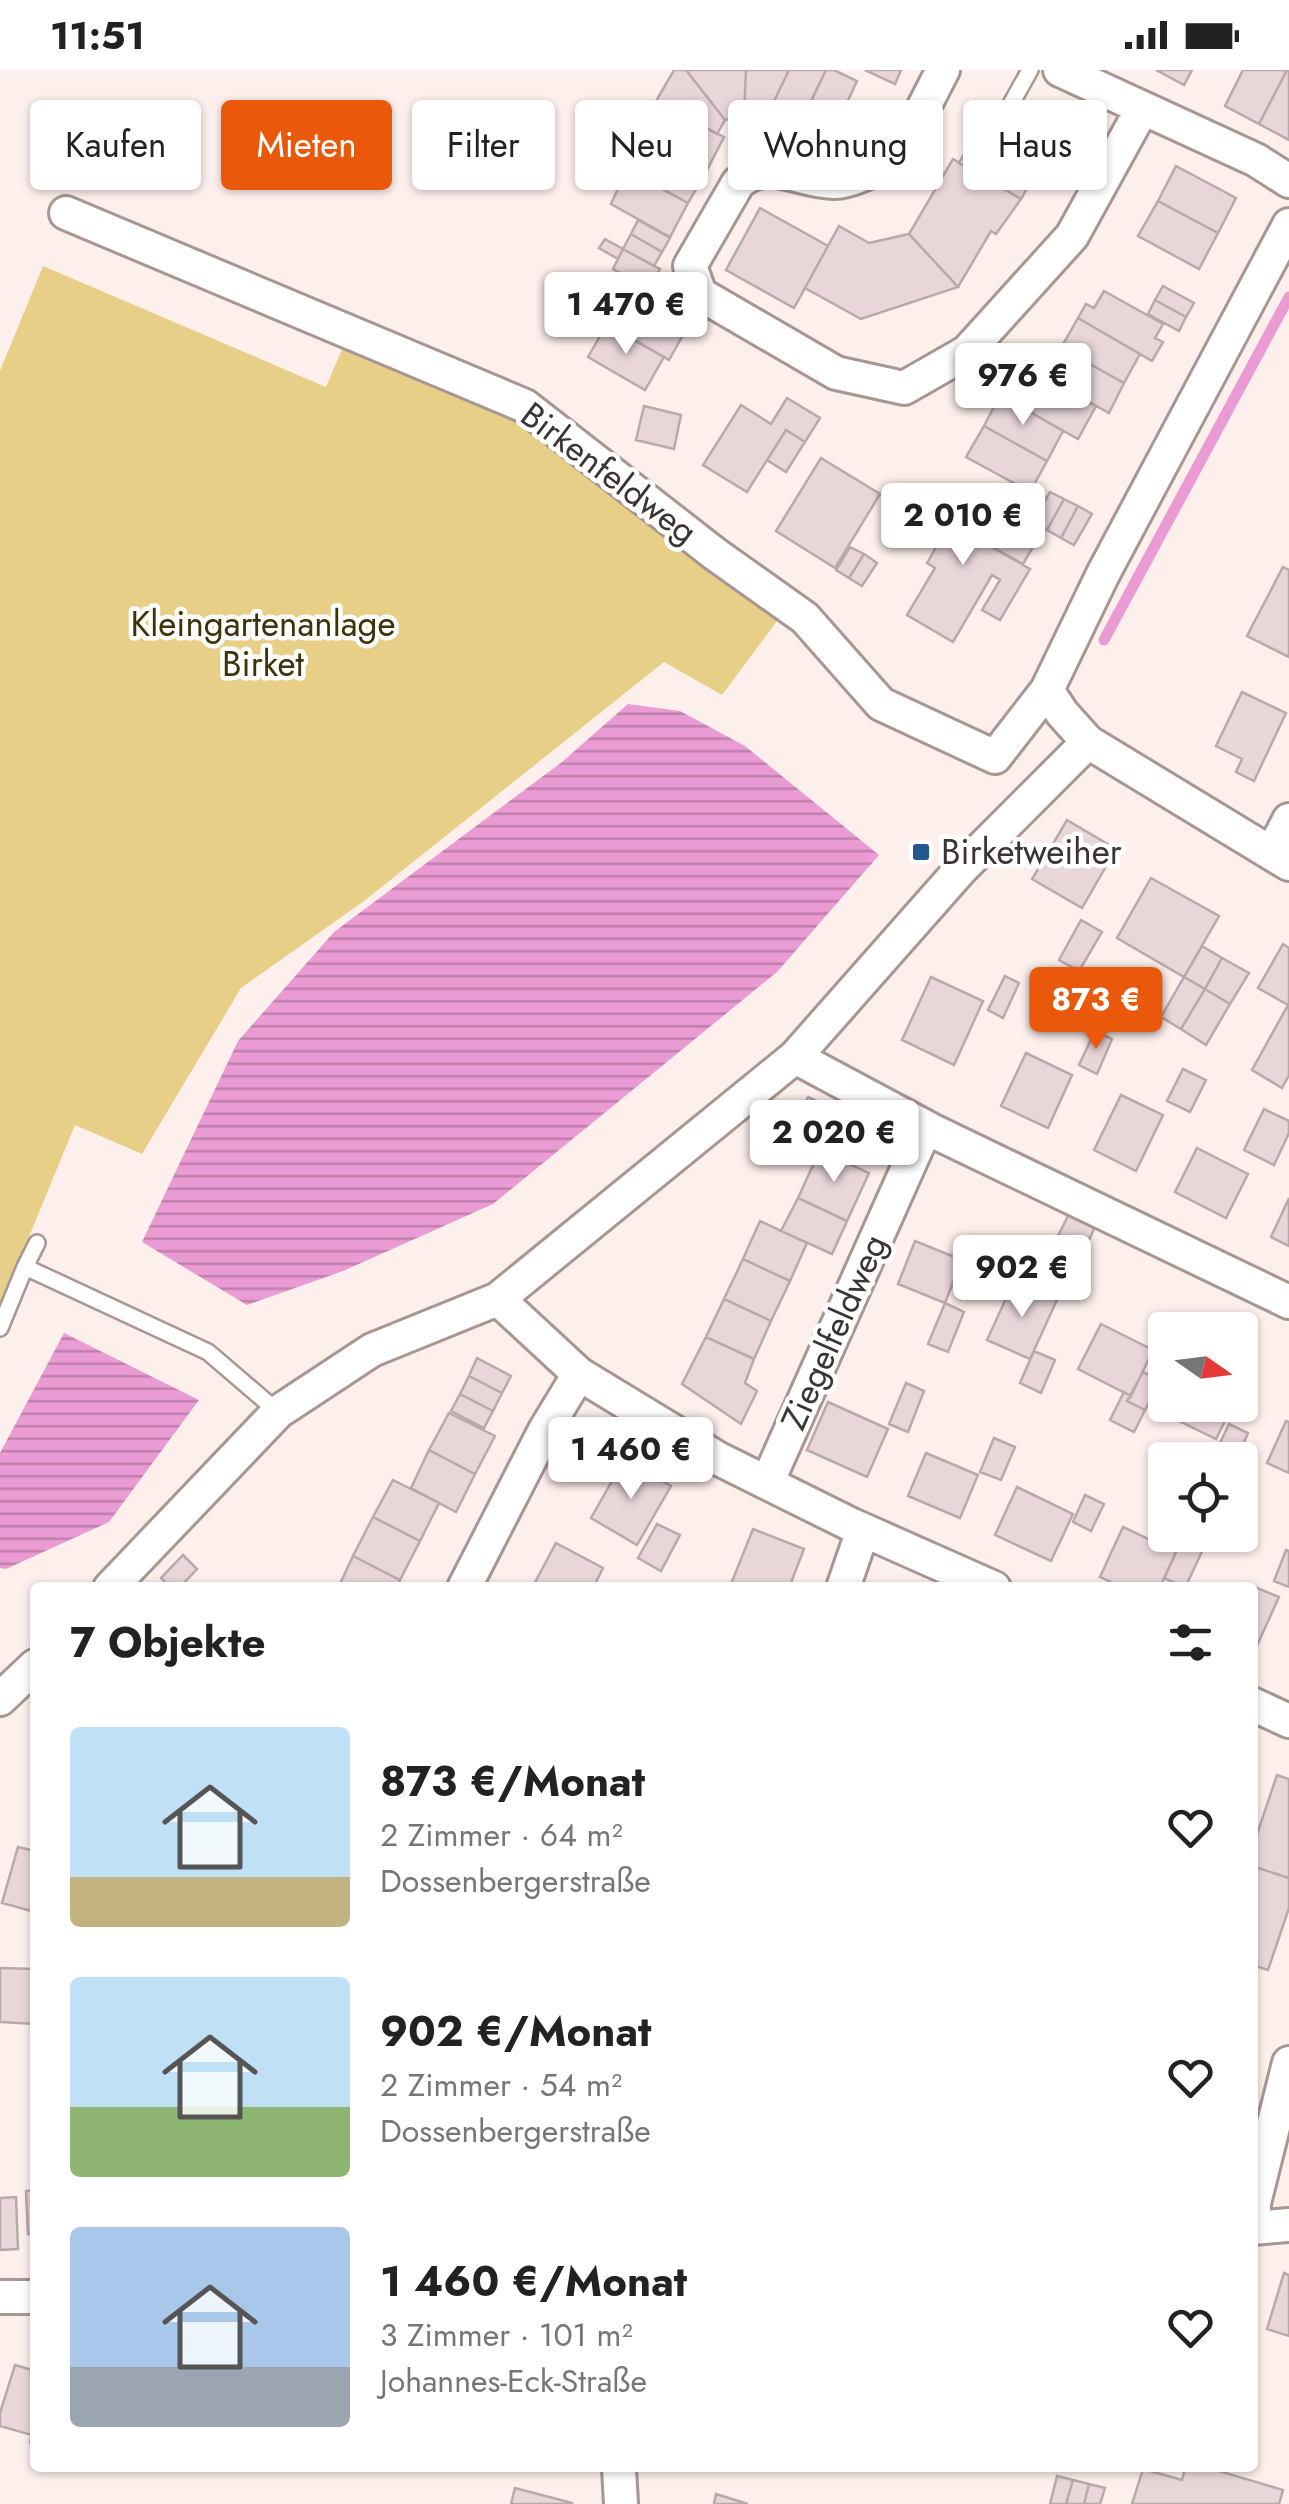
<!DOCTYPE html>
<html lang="de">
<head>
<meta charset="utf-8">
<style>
	body { margin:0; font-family:Jost,sans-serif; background:#f6f6f6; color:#222; height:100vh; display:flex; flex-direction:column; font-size:38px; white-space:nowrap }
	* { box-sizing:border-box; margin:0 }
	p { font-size:32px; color:#767676 }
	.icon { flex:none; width:55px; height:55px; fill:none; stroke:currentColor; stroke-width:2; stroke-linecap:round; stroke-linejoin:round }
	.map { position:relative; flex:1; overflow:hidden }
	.side { position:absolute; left:30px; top:1512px; width:1228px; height:890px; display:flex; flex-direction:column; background:#fff; border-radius:10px; box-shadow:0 2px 8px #0004 }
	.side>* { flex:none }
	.banner { position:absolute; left:30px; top:30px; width:1230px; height:90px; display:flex; gap:20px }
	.needle { width:65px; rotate:104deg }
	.controls { position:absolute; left:1148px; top:1242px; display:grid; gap:20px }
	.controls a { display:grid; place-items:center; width:110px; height:110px; border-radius:10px; background:#fff; box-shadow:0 2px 8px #0004; font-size:50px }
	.price { position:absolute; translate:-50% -85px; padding:0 22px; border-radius:10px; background:#fff; color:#222; font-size:32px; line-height:65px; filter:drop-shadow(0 2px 5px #0008) }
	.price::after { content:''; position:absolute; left:50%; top:60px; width:30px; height:22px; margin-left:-15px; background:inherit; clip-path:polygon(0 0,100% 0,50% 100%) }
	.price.active { background:#ea580c; color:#fff }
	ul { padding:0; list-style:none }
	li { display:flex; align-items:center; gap:30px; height:250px; padding:0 40px }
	li span { display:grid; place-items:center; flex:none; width:280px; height:200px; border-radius:10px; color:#555 }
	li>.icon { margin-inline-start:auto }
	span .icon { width:120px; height:120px; fill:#fffc; stroke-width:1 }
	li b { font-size:42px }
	h2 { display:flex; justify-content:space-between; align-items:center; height:120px; padding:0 40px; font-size:42px }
	.chip { padding:0 35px; border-radius:10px; background:#fff; box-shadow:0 2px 8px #0004; font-size:35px; line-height:90px }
	.chip.active { background:#ea580c; color:#fff }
	.status { display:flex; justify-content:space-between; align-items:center; height:70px; padding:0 50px; background:#fff; direction:ltr }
	.status svg { height:28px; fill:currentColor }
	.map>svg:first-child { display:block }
</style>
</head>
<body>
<div class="status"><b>11:51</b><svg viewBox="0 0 49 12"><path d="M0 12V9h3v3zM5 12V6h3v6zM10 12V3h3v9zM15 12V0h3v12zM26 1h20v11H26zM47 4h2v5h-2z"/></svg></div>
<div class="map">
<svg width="1289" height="2434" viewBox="0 0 1289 2434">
	<defs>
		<pattern id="water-rules" width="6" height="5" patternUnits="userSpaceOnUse" patternTransform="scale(2.5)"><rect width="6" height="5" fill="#ea9bd3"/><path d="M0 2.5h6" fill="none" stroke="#bf7fac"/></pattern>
	</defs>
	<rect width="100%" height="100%" fill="#fdefeb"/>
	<path fill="#e8cf87" d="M43,196L326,317L345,272L513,343L777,551L722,625L664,592L364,831L241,918L142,1084L75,1055L0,1237V301Z"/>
	<path fill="url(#water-rules)" d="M628,634L680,641L745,676L879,785L777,902L493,1134L343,1201L247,1235L142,1172L238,971L334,862L562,692Z
		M64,1263L199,1330L109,1452L6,1499L0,1498V1383Z"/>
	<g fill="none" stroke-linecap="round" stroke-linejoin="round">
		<path stroke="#ea9bd3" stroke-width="11" d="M1104,570L1289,227"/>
	</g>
	<path fill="#e9d6d9" stroke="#baa8ab" stroke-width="2.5" d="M674,0H686L725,50L717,64L656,31Z
		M686,0H746L744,45L725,50Z
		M746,0H789L766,48L744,45Z
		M789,0H826L796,62L766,48Z
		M826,0H834L857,11L828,73L798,59Z
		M865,0H901L895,14Z
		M1156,0H1192L1184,15Z
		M1243,0H1287L1259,54L1225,36Z
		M1287,0H1289V70L1259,54Z
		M660,34L724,67L706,102L642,68Z
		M992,35L1055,70L1021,129L959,93Z
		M648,71L706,102L688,133L631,102Z
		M953,89L1021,129L996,164L991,161L958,217L909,164Z
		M1176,96L1236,128L1218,163L1158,131Z
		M627,99L688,133L670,167L611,134Z
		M1158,131L1218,163L1199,199L1138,166Z
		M760,138L828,176L794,238L726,200Z
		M638,150L670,168L662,182L631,164Z
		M839,156L869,173L909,164L958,217L861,249L805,218Z
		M631,164L662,182L654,196L623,179Z
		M605,169L623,179L618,189L599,178Z
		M623,179L660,199L649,219L613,199Z
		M1163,216L1194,233L1186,247L1155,230Z
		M1104,221L1163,254L1155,268L1163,272L1152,291L1078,248L1086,234L1094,238Z
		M630,223L688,256L669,290L611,257Z
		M1155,230L1186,247L1179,261L1148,244Z
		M1078,248L1140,284L1124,313L1061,278Z
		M607,254L664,287L645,320L588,287Z
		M1061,278L1124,313L1109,343L1045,307Z
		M1032,300L1096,336L1078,369L1014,333Z
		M1000,325L1063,361L1047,391L984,356Z
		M787,328L820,348L805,372L786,360L747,422L703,395L741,335L771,354Z
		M644,336L681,345L674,379L636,370Z
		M984,356L1047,391L1030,422L966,387Z
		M786,360L805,372L786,402L767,390Z
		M821,388L880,424L835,498L776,461Z
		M940,420L1004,457L992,477L1030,499L1000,550L982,540L1000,510L992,505L953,572L907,545L935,498L927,493L939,472L917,459Z
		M1050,422L1064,429L1047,460L1033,452Z
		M1064,429L1078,436L1061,468L1047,460Z
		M998,432L1044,458L1023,494L992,477L1004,457L989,449Z
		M1078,436L1092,444L1074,475L1061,468Z
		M850,477L864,484L849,508L836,500Z
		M864,484L877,493L862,516L849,508Z
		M1283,497L1289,500V587L1247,566Z
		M1242,622L1286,643L1254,711L1236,702L1242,689L1216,676Z
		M1067,750L1116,779L1082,838L1032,809Z
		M1151,808L1219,846L1184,907L1117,868Z
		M1081,850L1102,862L1079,901L1059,890Z
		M1283,874L1289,878V1005L1282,1018L1252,1000L1288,935L1258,918Z
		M1202,876L1222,888L1205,919L1184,907Z
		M1222,888L1249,903L1230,934L1205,919Z
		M1005,906L1019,913L1003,948L988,940Z
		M931,907L983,931L954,995L902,970Z
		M1184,907L1205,919L1181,959L1161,947Z
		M1205,919L1230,934L1206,975L1181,959Z
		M1095,961L1112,969L1097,1004L1079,995Z
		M1026,983L1072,1005L1048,1058L1001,1036Z
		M1183,999L1206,1010L1190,1042L1167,1031Z
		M1121,1025L1163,1045L1136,1101L1094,1080Z
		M808,1027L840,1042L831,1059L799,1045Z
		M1264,1039L1289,1051V1063L1274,1095L1244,1080Z
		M840,1042L871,1057L863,1075L831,1059Z
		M799,1045L831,1059L823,1078L790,1062Z
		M831,1059L863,1075L855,1093L823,1078Z
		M1197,1078L1248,1104L1226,1148L1175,1122Z
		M820,1080L869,1103L847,1151L798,1128Z
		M798,1128L847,1151L832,1184L781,1161Z
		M1289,1128V1176L1271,1167Z
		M1069,1144L1095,1157L1078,1193L1051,1180Z
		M760,1151L807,1173L790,1211L743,1189Z
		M915,1171L962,1190L945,1233L898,1214Z
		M743,1189L790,1211L771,1251L724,1229Z
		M1014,1211L1057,1230L1030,1289L987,1270Z
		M724,1229L771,1251L754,1289L706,1267Z
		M945,1233L964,1242L948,1282L928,1274Z
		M1101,1254L1153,1280L1131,1326L1078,1299Z
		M706,1267L754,1289L745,1313L757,1321L741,1354L682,1314Z
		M1034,1281L1055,1290L1041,1323L1020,1313Z
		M477,1288L511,1306L502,1323L469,1306Z
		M1143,1302L1160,1311L1145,1340L1127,1331Z
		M469,1306L502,1323L493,1341L460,1324Z
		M906,1313L924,1321L908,1362L889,1354Z
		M1124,1322L1131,1326L1127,1331L1145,1340L1134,1362L1110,1350Z
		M460,1324L493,1341L484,1358L451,1341Z
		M828,1332L888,1359L867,1407L807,1380Z
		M1180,1335H1233L1216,1369L1173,1348Z
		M449,1343L495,1366L475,1404L429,1380Z
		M1286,1351L1289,1352V1403L1267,1393Z
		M1229,1354L1248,1363L1236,1390H1212Z
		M994,1368L1015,1377L1001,1410L980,1402Z
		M429,1380L475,1404L456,1442L411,1418Z
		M926,1383L978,1405L960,1448L908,1426Z
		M624,1390L671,1416L637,1475L591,1448Z
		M393,1410L439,1433L420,1471L373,1447Z
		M1017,1417L1073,1444L1051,1491L995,1465Z
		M1085,1425L1104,1434L1091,1461L1073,1452Z
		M373,1447L420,1471L400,1510L353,1486Z
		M657,1454L680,1465L661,1501L638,1488Z
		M1123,1457L1176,1482L1160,1518H1123L1100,1507Z
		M753,1459L804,1479L789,1518H740L731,1514Z
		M1184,1465L1205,1475L1185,1518L1164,1508Z
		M556,1473L603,1498L593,1518H532Z
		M1286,1480L1289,1481V1517L1274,1511Z
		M183,1485L197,1499L179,1518H171L161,1508Z
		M353,1486L400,1510L396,1518H338Z
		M1252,1516L1279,1527L1255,1580L1252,1579Z
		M1277,1705L1289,1709V1808L1252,1796V1779Z
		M18,1777L35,1781V1842L2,1833Z
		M1252,1796L1289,1808V1838L1268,1900L1252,1895Z
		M0,1898L35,1899V1954L0,1952Z
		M35,2120V2165L28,2164L26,2121Z
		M16,2127L18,2179L0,2180V2128Z
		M1284,2203L1289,2205V2266L1267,2259Z
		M15,2295L35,2301V2374L30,2372L32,2365L0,2356V2343Z
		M1185,2398H1209L1283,2420L1279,2434H1132L1143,2399L1182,2410Z
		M1057,2406L1073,2410L1066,2434H1050Z
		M1073,2410L1089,2414L1084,2434H1066Z
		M1089,2414L1105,2418L1100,2434H1084Z
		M515,2418L572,2433V2434H511Z
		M716,2424L748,2434H714Z"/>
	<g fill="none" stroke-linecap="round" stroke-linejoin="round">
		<g stroke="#a79692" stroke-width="20">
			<path id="service" d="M1006,43L1030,0
				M37,1173L25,1197L208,1282L278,1342
				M0,1258L25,1197"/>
		</g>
		<g stroke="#a79692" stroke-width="38">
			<path id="minor" d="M943,0C933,18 905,78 892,88C880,98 850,112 834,112C799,112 769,86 738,113L690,196L700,224L836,303L904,318L967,282L1072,166L1142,39
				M1060,0L1256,90L1289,111
				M66,143L525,336L715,484L805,548L881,634L995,687L1047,620
				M1289,155L1103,504L1047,620L1062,643L1088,672L1289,794
				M1272,783L1289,750
				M795,987L937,1063L1289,1232
				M498,1229L579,1304L717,1388L852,1455L994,1518
				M767,1413L926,1057
				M110,1518L278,1342L372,1280L498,1229L795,987L961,799L1088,672
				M464,1518L545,1360L579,1304
				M843,1518L863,1460
				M0,1629L35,1596
				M1252,1634L1289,1651
				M1252,2158L1289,2155
				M1254,2158V2133L1289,1993
				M0,2227H35
				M619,2398L621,2434"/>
		</g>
		<use href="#service" stroke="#fff" stroke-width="15"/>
		<use href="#minor" stroke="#fff" stroke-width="32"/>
	</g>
	<rect fill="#235790" stroke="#fff" stroke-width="4" x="911" y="772" width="20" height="20" rx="5"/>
	<g text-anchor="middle" stroke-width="9" stroke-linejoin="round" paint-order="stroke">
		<g font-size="35" fill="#3b3432" stroke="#fff">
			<text transform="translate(609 403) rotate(37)" y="12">Birkenfeldweg</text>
			<text transform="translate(834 1262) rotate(-66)" y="12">Ziegelfeldweg</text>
		</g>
		<g font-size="35" fill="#3e3208" stroke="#fff">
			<text x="263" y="566">Kleingartenanlage<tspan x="263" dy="40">Birket</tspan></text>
		</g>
		<g font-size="35" fill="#3b3432" stroke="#fff" text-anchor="start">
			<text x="941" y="794">Birketweiher</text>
		</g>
	</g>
</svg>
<div class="controls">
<a><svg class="needle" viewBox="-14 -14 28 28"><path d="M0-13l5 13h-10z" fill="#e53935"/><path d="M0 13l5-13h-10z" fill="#767676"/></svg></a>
<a><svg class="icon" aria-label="locate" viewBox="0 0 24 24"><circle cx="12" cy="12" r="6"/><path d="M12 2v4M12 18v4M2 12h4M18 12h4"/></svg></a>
</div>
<b class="price" style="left:626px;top:287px">1 470 €</b>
<b class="price" style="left:1023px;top:358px">976 €</b>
<b class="price" style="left:963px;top:498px">2 010 €</b>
<b class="price active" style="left:1096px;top:982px">873 €</b>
<b class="price" style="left:834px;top:1115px">2 020 €</b>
<b class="price" style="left:1022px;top:1250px">902 €</b>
<b class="price" style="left:631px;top:1432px">1 460 €</b>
<div class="banner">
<a class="chip">Kaufen</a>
<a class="chip active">Mieten</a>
<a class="chip">Filter</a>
<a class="chip">Neu</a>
<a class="chip">Wohnung</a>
<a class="chip">Haus</a>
</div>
<section class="side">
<h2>7 Objekte<svg class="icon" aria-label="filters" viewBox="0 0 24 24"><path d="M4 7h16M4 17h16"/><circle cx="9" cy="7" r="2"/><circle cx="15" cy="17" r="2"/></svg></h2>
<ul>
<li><span style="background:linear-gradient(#bfe0f5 75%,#c2b280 0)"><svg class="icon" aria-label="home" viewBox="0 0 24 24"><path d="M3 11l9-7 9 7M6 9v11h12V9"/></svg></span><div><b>873 €/Monat</b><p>2 Zimmer · 64 m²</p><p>Dossenbergerstraße</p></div><svg class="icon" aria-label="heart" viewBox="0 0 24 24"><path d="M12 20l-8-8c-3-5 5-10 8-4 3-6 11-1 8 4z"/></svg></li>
<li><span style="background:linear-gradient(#bfe0f5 65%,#8fb573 0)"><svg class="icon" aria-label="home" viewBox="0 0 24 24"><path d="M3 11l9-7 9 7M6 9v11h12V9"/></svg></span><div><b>902 €/Monat</b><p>2 Zimmer · 54 m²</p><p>Dossenbergerstraße</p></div><svg class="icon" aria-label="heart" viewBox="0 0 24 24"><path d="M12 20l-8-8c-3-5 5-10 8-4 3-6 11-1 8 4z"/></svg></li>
<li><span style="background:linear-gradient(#a9c7e8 70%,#9aa5b1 0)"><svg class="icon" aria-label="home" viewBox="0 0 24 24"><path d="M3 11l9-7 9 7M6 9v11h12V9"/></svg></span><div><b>1 460 €/Monat</b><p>3 Zimmer · 101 m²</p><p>Johannes-Eck-Straße</p></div><svg class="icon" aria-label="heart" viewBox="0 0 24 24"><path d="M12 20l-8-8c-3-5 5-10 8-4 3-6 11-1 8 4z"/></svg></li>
</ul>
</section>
</div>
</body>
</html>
